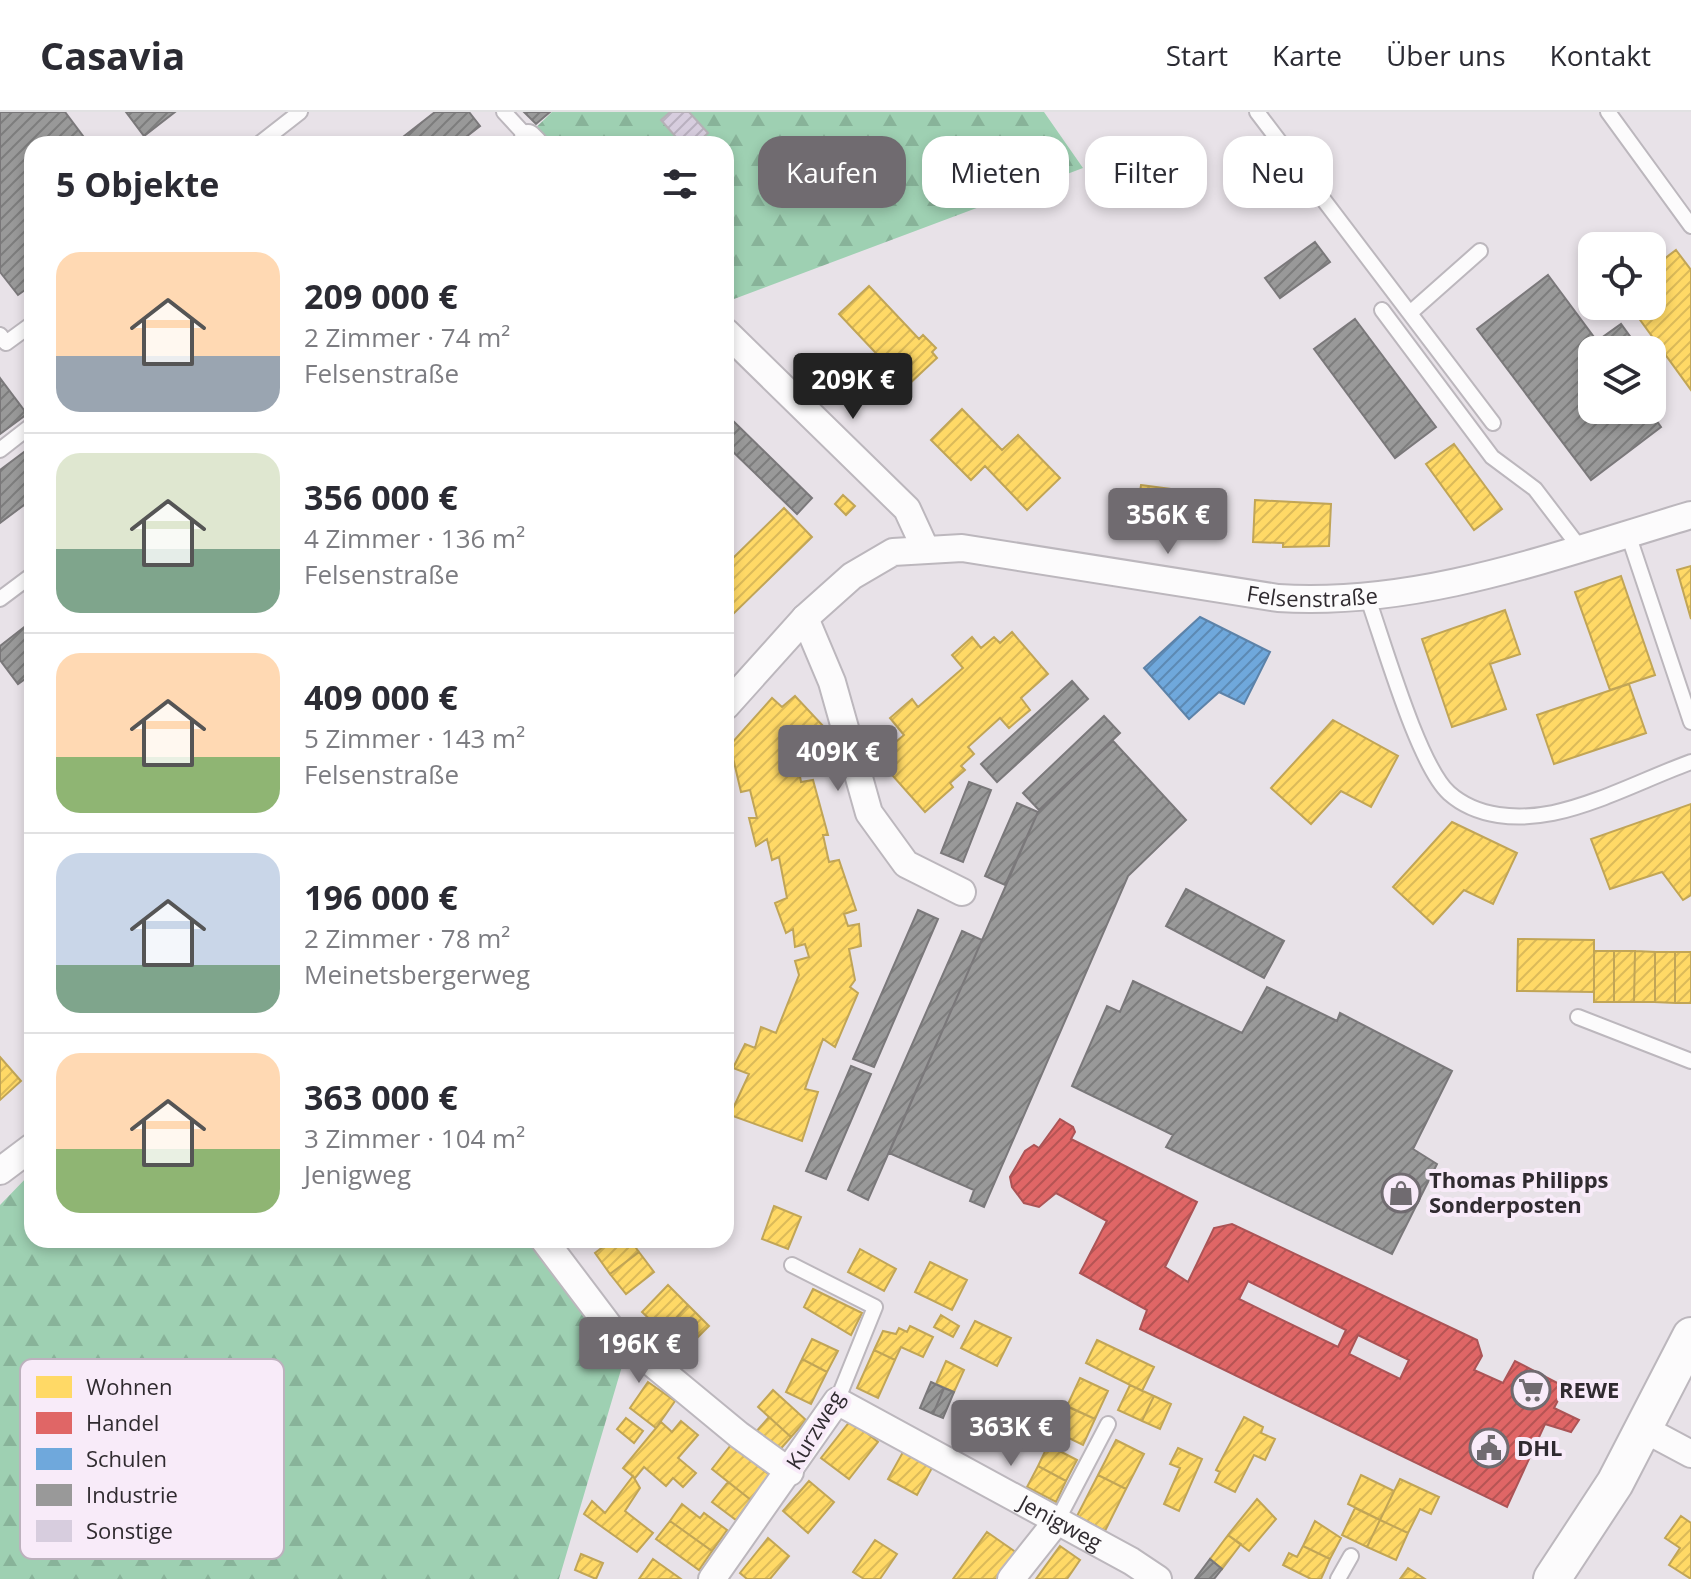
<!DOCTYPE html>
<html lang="de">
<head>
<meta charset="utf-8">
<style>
	body { margin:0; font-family:"Open Sans",sans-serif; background:#f2f2f3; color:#2b2b33; height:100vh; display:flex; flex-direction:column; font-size:30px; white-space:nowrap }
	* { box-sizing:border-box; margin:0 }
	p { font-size:26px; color:#7c7c81 }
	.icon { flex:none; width:44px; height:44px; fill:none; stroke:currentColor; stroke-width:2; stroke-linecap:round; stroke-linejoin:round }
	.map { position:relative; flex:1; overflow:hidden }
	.panel { position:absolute; left:24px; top:24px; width:710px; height:1112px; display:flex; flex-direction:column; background:#fff; border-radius:24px; box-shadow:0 4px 12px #0003 }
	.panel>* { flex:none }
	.guide { position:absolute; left:758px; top:24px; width:760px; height:72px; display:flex; gap:16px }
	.buttons { position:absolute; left:1578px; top:120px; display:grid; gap:16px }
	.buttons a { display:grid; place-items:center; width:88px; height:88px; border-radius:16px; background:#fff; box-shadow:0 4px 12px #0003; font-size:40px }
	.price { position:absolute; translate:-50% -68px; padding:0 18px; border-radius:8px; background:#706b70; color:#fff; font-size:26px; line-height:52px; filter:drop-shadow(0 2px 4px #0008) }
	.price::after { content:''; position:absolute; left:50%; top:48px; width:24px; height:18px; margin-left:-12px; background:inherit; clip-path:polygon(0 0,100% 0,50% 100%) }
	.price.selected { background:#222; color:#fff }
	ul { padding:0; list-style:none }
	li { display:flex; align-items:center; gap:24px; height:200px; padding:0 32px }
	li+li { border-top:2px solid #e1e1e2 }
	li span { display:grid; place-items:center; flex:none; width:224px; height:160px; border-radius:24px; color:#555 }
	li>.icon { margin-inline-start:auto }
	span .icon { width:96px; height:96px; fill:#fffc; stroke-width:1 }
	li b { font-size:34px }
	h2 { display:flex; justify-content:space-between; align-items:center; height:96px; padding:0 32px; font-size:34px }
	.pill { padding:0 28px; border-radius:24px; background:#fff; box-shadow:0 4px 12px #0003; font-size:28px; line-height:72px }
	.pill.selected { background:#706b70; color:#fff }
	header { display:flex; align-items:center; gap:48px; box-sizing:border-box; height:112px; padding:0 40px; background:#fff; border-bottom:2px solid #e1e1e2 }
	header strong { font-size:38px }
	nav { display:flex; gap:44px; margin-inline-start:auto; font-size:28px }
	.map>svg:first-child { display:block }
</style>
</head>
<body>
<header>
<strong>Casavia</strong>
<nav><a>Start</a><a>Karte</a><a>Über uns</a><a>Kontakt</a></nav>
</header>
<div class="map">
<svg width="1691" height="1467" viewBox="0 0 1691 1467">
	<defs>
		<pattern id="forest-firs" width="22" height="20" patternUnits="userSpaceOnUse" patternTransform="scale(2)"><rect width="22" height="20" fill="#9ed0b2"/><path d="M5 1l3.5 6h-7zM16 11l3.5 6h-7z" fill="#88b399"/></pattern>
		<pattern id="homes-hatch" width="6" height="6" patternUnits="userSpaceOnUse" patternTransform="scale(2)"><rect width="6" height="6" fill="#ffd966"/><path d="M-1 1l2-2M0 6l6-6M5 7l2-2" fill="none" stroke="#dbba59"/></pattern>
		<pattern id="shops-hatch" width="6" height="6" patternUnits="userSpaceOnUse" patternTransform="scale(2)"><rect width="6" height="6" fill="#e06666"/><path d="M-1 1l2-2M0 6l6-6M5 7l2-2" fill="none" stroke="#b65454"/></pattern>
		<pattern id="schools-hatch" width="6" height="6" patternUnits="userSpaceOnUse" patternTransform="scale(2)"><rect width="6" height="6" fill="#6fa8dc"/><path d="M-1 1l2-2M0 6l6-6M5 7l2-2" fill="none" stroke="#5c89b3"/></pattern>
		<pattern id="industry-hatch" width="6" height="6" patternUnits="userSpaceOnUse" patternTransform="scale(2)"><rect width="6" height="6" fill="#999"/><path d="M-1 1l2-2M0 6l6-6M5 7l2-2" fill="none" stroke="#7d7d7d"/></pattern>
		<pattern id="building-hatch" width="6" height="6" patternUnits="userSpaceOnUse" patternTransform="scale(2)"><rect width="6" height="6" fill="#d7cdde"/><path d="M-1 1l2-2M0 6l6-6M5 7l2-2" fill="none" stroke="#b9b0bf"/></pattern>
	</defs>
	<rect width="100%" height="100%" fill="#e8e2e8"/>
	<path fill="url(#forest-firs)" d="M552,0H1044L1083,56L726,190V32H519Z
		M32,1060V1128H532L623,1251L559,1467H0V1093Z"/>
	<path fill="url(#homes-hatch)" stroke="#c1a556" stroke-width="2" d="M1676,138L1691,158V278L1630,194H1652V156Z
		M869,174L919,227L923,223L936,236L932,240L937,246L907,274L839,202Z
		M962,297L1002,338L1018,323L1060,366L1027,398L985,354L971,368L931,328Z
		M1454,332L1502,397L1474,418L1426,352Z
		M1141,373L1217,383L1210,426L1181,422L1180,425L1135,415Z
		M843,383L855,394L846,403L835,392Z
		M1255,388L1331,392L1329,434L1283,435V431L1253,430Z
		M784,396L812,425L726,509V453Z
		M1691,454V507L1677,458Z
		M1621,464L1655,563L1610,578L1575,480Z
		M1505,498L1520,542L1490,552L1506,597L1452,615L1422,527Z
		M1012,520L1048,562L1021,586L1030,598L1009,616L1000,606L968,635L974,642L961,654L965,658L950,671L953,675L925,700L877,646L904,623L890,606L912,587L918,595L963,556L952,543L972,525L981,536L994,525L1000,531Z
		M1629,572L1646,621L1554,652L1537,603Z
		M795,584L825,616L797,648L801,670L813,668L828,723H823L829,750L839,748L856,798L844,802L848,814L859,812L861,834L849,837L855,868L850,875L858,881L835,935L823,927L808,968L805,977L818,980L802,1029L730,1003L749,962L733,956L745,932L755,936L761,915L776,921L799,863L795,849L809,845L805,832L795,835L793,817L786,821L775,791L787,786L779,745L772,748L767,727L756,734L749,706H757L750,678L741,680L730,633L772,586L782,595Z
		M1333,608L1398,644L1371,695L1341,679L1311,712L1271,676Z
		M1691,692V783L1683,788L1662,760L1610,777L1591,727Z
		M1452,710L1517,741L1493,792L1464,778L1433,812L1393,775Z
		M1518,827L1594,828V880L1517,879Z
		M1594,839H1614V890H1594Z
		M1614,839H1635L1634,890H1614Z
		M1635,839L1655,840V890H1634Z
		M1655,840H1675V891L1655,890Z
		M1675,840H1691V891H1675Z
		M0,945L21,969L0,988Z
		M774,1094L801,1105L788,1137L762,1127Z
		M612,1128H630L639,1140L610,1162L595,1141Z
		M860,1137L896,1157L884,1179L848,1160Z
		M639,1140L654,1160L626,1182L610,1162Z
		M930,1150L967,1168L952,1198L915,1180Z
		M668,1173L688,1193L663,1220L642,1200Z
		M813,1177L862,1201L851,1223L804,1195Z
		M688,1193L709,1214L683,1240L663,1220Z
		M941,1203L959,1214L953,1225L934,1215Z
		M975,1209L1011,1226L997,1254L961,1236Z
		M910,1214L933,1225L923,1245L901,1235L895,1248L874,1238L883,1219L896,1222L899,1216L907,1220Z
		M812,1227L838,1239L827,1260L802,1247Z
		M1097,1228L1154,1255L1142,1279L1086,1251Z
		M874,1238L895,1248L878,1286L857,1276Z
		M802,1247L827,1260L811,1292L786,1280Z
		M946,1249L964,1258L954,1280L936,1272Z
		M1080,1266L1108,1279L1095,1307L1067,1294Z
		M648,1270L675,1289L656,1316L630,1296Z
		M1130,1273L1154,1284L1142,1309L1118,1298Z
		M773,1278L806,1308L791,1325L758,1295Z
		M1154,1284L1171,1292L1160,1317L1142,1309Z
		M1057,1290L1095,1307L1083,1333L1046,1315Z
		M769,1305L791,1325L776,1342L754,1322Z
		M1244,1305L1263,1315L1261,1321L1275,1327L1265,1348L1254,1343L1235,1380L1215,1370L1220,1360L1216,1358Z
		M626,1306L643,1319L634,1331L617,1317Z
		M851,1308L878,1330L849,1367L821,1346Z
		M681,1309L698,1323L678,1346L696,1361L683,1375L673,1366L666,1374L644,1355L635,1366L623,1356L661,1310L672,1320Z
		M1116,1328L1144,1342L1126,1377L1098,1363Z
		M731,1333L771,1364L751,1388L712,1357Z
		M1048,1333L1077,1348L1066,1369L1038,1354Z
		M1178,1336L1202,1347L1179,1399L1164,1392L1180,1356L1170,1352Z
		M903,1340L932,1356L917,1383L888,1367Z
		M1038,1354L1066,1369L1056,1390L1027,1375Z
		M1098,1363L1126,1377L1105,1419L1077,1404Z
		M1361,1363L1394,1379L1380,1408L1348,1392Z
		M633,1364L640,1376L625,1399L653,1421L637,1440L584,1402L592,1389L605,1401Z
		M1400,1367L1439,1385L1431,1402L1420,1397L1408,1421L1380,1408Z
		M809,1369L834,1390L808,1421L783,1399Z
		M728,1370L751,1388L736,1408L712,1390Z
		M1257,1387L1276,1407L1249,1439L1228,1423Z
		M682,1392L700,1406L704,1401L727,1418L712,1439L670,1409Z
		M1355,1396L1380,1408L1367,1435L1342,1423Z
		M1681,1404L1691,1411V1467L1669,1453L1680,1436L1665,1426Z
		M1380,1408L1408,1421L1396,1448L1367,1435Z
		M670,1409L712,1439L699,1458L656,1427Z
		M1315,1409L1341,1426L1330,1447L1303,1434Z
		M987,1420L1017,1441L998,1467H953Z
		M1228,1423L1241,1432L1222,1457L1210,1447Z
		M768,1426L789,1444L770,1467H747L740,1461Z
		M875,1428L897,1442L880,1467H864L853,1460Z
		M1060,1434L1080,1448L1067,1467H1036Z
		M1303,1434L1330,1447L1321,1467H1311L1283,1453L1289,1441L1297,1445Z
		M581,1442L603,1451L596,1467L575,1458Z
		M653,1447L681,1467H639Z
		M1408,1456L1425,1467H1400Z"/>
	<path fill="url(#shops-hatch)" stroke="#ab5456" stroke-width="2" fill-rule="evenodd" d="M1060,1007L1073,1015L1075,1020L1071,1027L1197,1090L1165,1155L1188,1170L1214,1116L1232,1112L1477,1228L1482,1244L1474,1258L1503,1271L1515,1249L1565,1275L1554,1296L1579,1308L1571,1320L1545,1312L1507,1395L1140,1217L1147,1198L1080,1161L1107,1109L1056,1081L1039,1095L1024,1091L1012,1075L1010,1065L1025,1039L1034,1033L1039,1036ZM1248,1169L1346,1218L1338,1235L1239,1187ZM1358,1223L1409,1248L1400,1267L1349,1242Z"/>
	<path fill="url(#schools-hatch)" stroke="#5c82a8" stroke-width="2" d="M1200,505L1270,540L1244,592L1219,580L1189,607L1144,556Z"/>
	<path fill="url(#industry-hatch)" stroke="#7a787a" stroke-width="2" d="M0,0H65L89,32H32V173L18,183L0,160Z
		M126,0H175L144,24Z
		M435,0H469L480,14L457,32H394Z
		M524,0H550L536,12Z
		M1315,130L1330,150L1280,186L1265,166Z
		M1548,163L1597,229L1621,212L1640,238H1592V298H1649L1661,315L1591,368L1477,217Z
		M1355,207L1436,315L1395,346L1314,237Z
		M0,266L27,302L0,322Z
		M726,302L812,386L797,402L726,333Z
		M32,334V387L0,411V358Z
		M32,509V562L18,572L0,548V534Z
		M1072,569L1088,587L997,670L981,652Z
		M1104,604L1120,621L1039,698L1023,681Z
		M1113,629L1186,708L1128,764L984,1095L970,1089L974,1078L889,1041L1038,700Z
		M969,670L991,678L963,750L941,741Z
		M1017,691L1038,700L1005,773L985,764Z
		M1186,777L1284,829L1264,866L1166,814Z
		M918,798L938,807L874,955L853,947Z
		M962,819L982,828L868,1088L848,1078Z
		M1133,869L1242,921L1267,875L1337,909L1340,901L1452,959L1413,1037L1437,1052L1392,1142L1166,1035L1173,1023L1072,974L1107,894L1120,900Z
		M851,954L871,962L826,1067L806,1059Z
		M931,1270L944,1276L933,1302L920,1296Z
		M944,1276L954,1280L943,1306L933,1302Z
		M1210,1447L1222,1457L1214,1467H1195Z"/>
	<path fill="url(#building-hatch)" stroke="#b5b1b6" stroke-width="2" d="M670,0H689L708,21L696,32H682L661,8Z"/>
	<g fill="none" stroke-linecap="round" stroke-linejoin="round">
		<g stroke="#bcb7bd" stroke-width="18">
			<path id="service" d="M504,0L528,26
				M1257,0L1493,311
				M1608,0L1691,114
				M259,32L300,0
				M1382,198L1492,345L1535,377L1580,436
				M1410,201L1480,139
				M0,223L6,231L32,212
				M0,338L32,313
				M1628,422L1691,610
				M1367,484C1383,528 1418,653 1449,681C1477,706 1518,708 1553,701C1600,691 1647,666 1691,650
				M0,487L32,463
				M1578,905L1691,949
				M792,1153L875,1195L837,1289
				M1057,1409L1108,1312
				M1338,1467L1351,1444"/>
		</g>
		<g stroke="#bcb7bd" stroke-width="30">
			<g id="minor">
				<path d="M528,26L534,32"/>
				<path d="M726,220L907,397L925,436"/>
				<path d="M805,506L832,570L869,701L906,752L962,780"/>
				<path id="s1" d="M726,594L805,506L852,464L893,440L962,436L1278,486C1421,495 1556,443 1691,403"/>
				<path d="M0,1059L32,1035"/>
				<path d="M544,1128L612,1218L739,1323L790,1360"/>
				<path d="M1646,1318L1691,1342"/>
				<path id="s2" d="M712,1467L837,1289L1131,1449L1158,1467"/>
				<path d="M1011,1467L1057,1409"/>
			</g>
		</g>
		<g stroke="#bcb7bd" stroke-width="40">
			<path id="secondary" d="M1552,1467L1615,1371L1691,1224"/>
		</g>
		<use href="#service" stroke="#fcfbfc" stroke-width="14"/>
		<use href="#minor" stroke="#fcfbfc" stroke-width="26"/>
		<use href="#secondary" stroke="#fcfbfc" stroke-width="36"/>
	</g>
	<defs>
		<g id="shop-ring" transform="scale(2)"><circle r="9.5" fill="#f8ebf9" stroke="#706b70" stroke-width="1.5"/><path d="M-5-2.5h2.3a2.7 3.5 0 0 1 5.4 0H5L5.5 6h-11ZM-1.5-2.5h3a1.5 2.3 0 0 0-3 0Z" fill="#706b70"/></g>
		<g id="supermarket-ring" transform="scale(2)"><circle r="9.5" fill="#f8ebf9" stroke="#706b70" stroke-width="1.5"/><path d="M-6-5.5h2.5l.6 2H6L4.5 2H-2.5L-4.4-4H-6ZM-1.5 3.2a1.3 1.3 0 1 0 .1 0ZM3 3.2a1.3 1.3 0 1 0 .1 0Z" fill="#706b70"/></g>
		<g id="civic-ring" transform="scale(2)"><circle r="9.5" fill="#f8ebf9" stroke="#706b70" stroke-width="1.5"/><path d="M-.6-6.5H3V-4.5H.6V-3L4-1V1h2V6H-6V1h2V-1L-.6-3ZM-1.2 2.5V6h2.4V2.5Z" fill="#706b70"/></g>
	</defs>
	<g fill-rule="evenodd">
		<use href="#shop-ring" x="1401" y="1081"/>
		<use href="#supermarket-ring" x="1531" y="1278"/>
		<use href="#civic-ring" x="1489" y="1336"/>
	</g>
	<g text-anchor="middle" stroke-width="8" stroke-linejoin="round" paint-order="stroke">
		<g font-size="22" fill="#302b30" stroke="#f8ebf9">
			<text dy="8" stroke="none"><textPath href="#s1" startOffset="652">Felsenstraße</textPath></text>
			<text transform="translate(815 1318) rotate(-58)" y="8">Kurzweg</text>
			<text dy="8" stroke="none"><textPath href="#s2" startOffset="472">Jenigweg</textPath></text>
		</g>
		<g font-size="22" font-weight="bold" fill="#302b30" stroke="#f8ebf9" text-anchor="start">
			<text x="1429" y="1076">Thomas Philipps<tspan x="1429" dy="25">Sonderposten</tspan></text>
			<text x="1559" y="1286">REWE</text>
			<text x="1517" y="1344">DHL</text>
		</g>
	</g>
	<rect x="20" y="1247" width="264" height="200" rx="12" fill="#f8ebf9" stroke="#bcb1bd" stroke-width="2"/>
	<rect x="36" y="1264" width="36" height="22" fill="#ffd966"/>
	<rect x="36" y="1300" width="36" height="22" fill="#e06666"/>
	<rect x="36" y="1336" width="36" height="22" fill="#6fa8dc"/>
	<rect x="36" y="1372" width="36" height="22" fill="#999"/>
	<rect x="36" y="1408" width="36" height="22" fill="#d7cdde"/>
	<g font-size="22" fill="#302b30">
		<text x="86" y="1283">Wohnen</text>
		<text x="86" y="1319">Handel</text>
		<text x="86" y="1355">Schulen</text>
		<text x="86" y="1391">Industrie</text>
		<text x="86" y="1427">Sonstige</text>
	</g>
</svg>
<div class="buttons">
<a><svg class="icon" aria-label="locate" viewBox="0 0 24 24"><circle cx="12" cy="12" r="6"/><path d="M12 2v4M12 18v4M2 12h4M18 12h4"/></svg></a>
<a><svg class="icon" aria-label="layers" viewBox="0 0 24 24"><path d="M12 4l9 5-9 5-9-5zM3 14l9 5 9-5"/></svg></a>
</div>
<b class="price selected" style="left:853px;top:309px">209K €</b>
<b class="price" style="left:1168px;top:444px">356K €</b>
<b class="price" style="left:838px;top:681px">409K €</b>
<b class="price" style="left:639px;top:1273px">196K €</b>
<b class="price" style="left:1011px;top:1356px">363K €</b>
<div class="guide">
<a class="pill selected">Kaufen</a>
<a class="pill">Mieten</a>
<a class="pill">Filter</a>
<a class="pill">Neu</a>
</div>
<section class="panel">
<h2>5 Objekte<svg class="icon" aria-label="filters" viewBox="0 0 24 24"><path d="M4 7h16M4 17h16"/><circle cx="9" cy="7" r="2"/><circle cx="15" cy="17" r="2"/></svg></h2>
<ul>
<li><span style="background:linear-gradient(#ffd9b3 65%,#9aa5b1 0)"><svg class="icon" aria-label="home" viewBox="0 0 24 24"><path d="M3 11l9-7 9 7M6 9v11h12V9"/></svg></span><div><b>209 000 €</b><p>2 Zimmer · 74 m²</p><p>Felsenstraße</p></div></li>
<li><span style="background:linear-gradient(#dfe7d0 60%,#7fa58c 0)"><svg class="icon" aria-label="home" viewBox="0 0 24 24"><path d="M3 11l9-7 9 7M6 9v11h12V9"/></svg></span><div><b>356 000 €</b><p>4 Zimmer · 136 m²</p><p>Felsenstraße</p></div></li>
<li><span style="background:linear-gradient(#ffd9b3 65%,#8fb573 0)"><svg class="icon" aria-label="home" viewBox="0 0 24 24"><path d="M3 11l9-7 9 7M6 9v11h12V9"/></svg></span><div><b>409 000 €</b><p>5 Zimmer · 143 m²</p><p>Felsenstraße</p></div></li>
<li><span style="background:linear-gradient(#c9d6e8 70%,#7fa58c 0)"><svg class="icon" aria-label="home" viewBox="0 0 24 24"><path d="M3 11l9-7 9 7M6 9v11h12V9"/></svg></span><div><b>196 000 €</b><p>2 Zimmer · 78 m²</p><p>Meinetsbergerweg</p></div></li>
<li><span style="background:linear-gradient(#ffd9b3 60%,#8fb573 0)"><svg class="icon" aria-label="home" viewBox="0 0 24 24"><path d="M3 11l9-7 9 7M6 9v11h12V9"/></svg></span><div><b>363 000 €</b><p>3 Zimmer · 104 m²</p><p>Jenigweg</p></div></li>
</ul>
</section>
</div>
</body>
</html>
